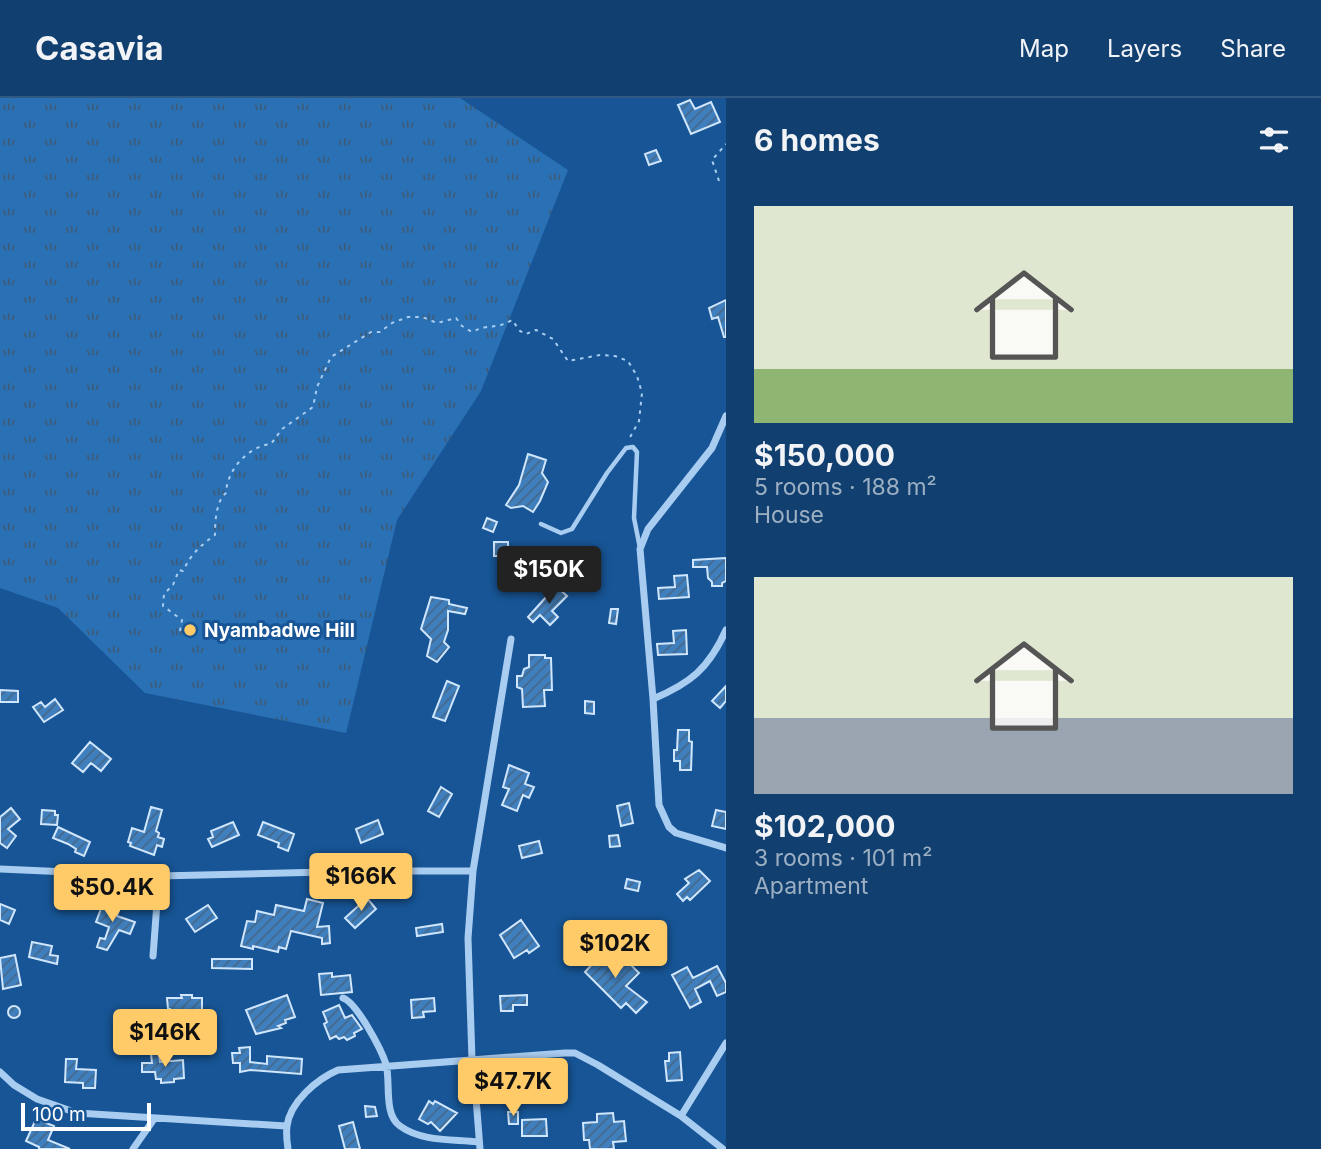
<!DOCTYPE html>
<html lang="en">
<head>
<meta charset="utf-8">
<style>
	body { margin:0; font-family:Inter,sans-serif; background:#1a4775; color:#f1f3f6; height:100vh; display:flex; flex-direction:column; font-size:26px; white-space:nowrap }
	* { box-sizing:border-box; margin:0 }
	p { font-size:23px; color:#9cafc3 }
	.icon { flex:none; width:38px; height:38px; fill:none; stroke:currentColor; stroke-width:2; stroke-linecap:round; stroke-linejoin:round }
	.map { position:relative; flex:1; overflow:hidden }
	.side { display:flex; flex-direction:column; background:#114070; width:595px }
	.side>* { flex:none }
	.scale { position:absolute; left:21px; bottom:18px; width:130px; box-sizing:border-box; padding-left:7px; border:4px solid #fff; border-top:0; font-size:19px; line-height:24px; white-space:nowrap; color:#fff; -webkit-text-stroke:5px #175596; paint-order:stroke }
	.price { position:absolute; translate:-50% -60px; padding:0 16px; border-radius:7px; background:#ffcb69; color:#111; font-size:23px; line-height:46px; filter:drop-shadow(0 2px 4px #0008) }
	.price::after { content:''; position:absolute; left:50%; top:42px; width:21px; height:16px; margin-left:-10px; background:inherit; clip-path:polygon(0 0,100% 0,50% 100%) }
	.price.current { background:#222; color:#fff }
	ul { padding:0; list-style:none }
	li { display:grid; align-content:center; gap:14px; height:371px; padding:0 28px }
	li span { display:grid; place-items:center; height:217px; border-radius:0px; color:#555 }
	li>.icon { margin-inline-start:auto }
	span .icon { width:126px; height:126px; fill:#fffc; stroke-width:1 }
	li b { font-size:30px }
	h2 { display:flex; justify-content:space-between; align-items:center; height:84px; padding:0 28px; font-size:30px }
	header { display:flex; align-items:center; gap:42px; box-sizing:border-box; height:98px; padding:0 35px; background:#114070; border-bottom:2px solid #305983 }
	header strong { font-size:33px }
	nav { display:flex; gap:38px; margin-inline-start:auto; font-size:24px }
	main { display:flex; flex:1; min-height:0 }
	.map>svg:first-child { display:block }
</style>
</head>
<body>
<header>
<strong>Casavia</strong>
<nav><a>Map</a><a>Layers</a><a>Share</a></nav>
</header>
<main>
<div class="map">
<svg width="726" height="1051" viewBox="0 0 726 1051">
	<defs>
		<pattern id="grass-tufts" width="24" height="20" patternUnits="userSpaceOnUse" patternTransform="scale(1.75)"><rect width="24" height="20" fill="#2a70b4"/><path d="M3 7l-1-3M5 7V3M7 7l1-3M15 17l-1-3M17 17v-4M19 17l1-3" fill="none" stroke="#3d5c7b"/></pattern>
		<pattern id="building-hatch" width="6" height="6" patternUnits="userSpaceOnUse" patternTransform="scale(1.75)"><rect width="6" height="6" fill="#407fbd"/><path d="M-1 1l2-2M0 6l6-6M5 7l2-2" fill="none" stroke="#45688a"/></pattern>
	</defs>
	<rect width="100%" height="100%" fill="#175596"/>
	<path fill="url(#grass-tufts)" d="M0,0H460L568,72L481,293L397,422L346,635L145,595L58,510L0,490Z"/>
	<path fill="url(#building-hatch)" stroke="#d0e6fc" stroke-width="2" d="M690,2L695,11L711,4L720,24L691,36L678,7Z
		M656,52L661,63L649,67L645,56Z
		M726,202V239H724L718,219L712,221L709,210Z
		M528,356L546,362L542,375L548,384L540,403L533,414L523,408L511,410L506,407L519,387Z
		M487,420L497,424L493,434L483,430Z
		M494,444H508V458H494Z
		M726,460V483L722,485V488H712V484L708,480L707,469H693V462Z
		M687,477L689,499L659,501L658,490L675,489L674,478Z
		M556,488L567,498L552,513L558,519L550,527L540,517L533,524L528,519Z
		M431,499L449,502V506L467,510L465,516L448,513V532L444,544L449,549L437,564L427,558L431,541L421,531Z
		M611,511H618L616,526L609,525Z
		M686,532L687,556L658,557L657,546L674,545L673,533Z
		M529,557H545V560H551L552,592H544L545,608L523,609L522,591L517,589V578H522L524,571L529,569Z
		M447,583L459,588L445,623L433,619Z
		M726,588V603L720,610L712,603Z
		M0,592L18,593V604H0Z
		M55,601L63,612L44,624L33,609L41,604L45,609Z
		M585,603L594,604V616L585,615Z
		M678,632H689V643L692,644L691,672H680V663H674V652H677Z
		M90,644L111,661L101,673L91,665L83,674L72,665Z
		M509,667L529,675L525,686L534,689L529,700L523,697L517,713L502,707L509,691L503,689Z
		M441,689L452,696L439,719L428,713Z
		M629,705L633,725L621,728L617,708Z
		M151,709L162,712L156,733L159,735L158,739L164,741L162,749L157,747L154,757L130,748L131,745L128,744L132,730L144,734Z
		M11,710L20,721L8,731L16,738L7,750L0,745V719Z
		M42,712L55,713V717H58L57,727L41,726Z
		M716,712L726,714V731L712,728Z
		M378,722L383,736L361,745L356,731Z
		M233,724L239,737L212,749L208,741L213,739L211,733Z
		M263,724L294,736L288,753L278,749L279,745L258,737Z
		M58,729L90,744L84,758L75,754L76,751L68,746L53,740Z
		M618,737L620,748L610,749L609,738Z
		M539,743L542,755L522,760L519,748Z
		M699,772L710,783L690,802L687,799L683,803L677,796L689,785L685,781Z
		M627,781L640,784L638,793L625,790Z
		M367,800L376,811L355,830L345,820Z
		M307,801L323,805L317,829L329,828L330,845L322,846V840L291,833L286,851L279,849L278,854L253,848V851L241,848L247,823L255,824L257,813L274,817L276,807L304,813Z
		M104,803L120,809L117,818L135,824L130,836L119,832L107,852L97,849L100,840L105,841L109,829L96,824Z
		M0,806L15,812L9,826L0,822Z
		M208,807L217,820L195,834L186,821Z
		M521,822L539,848L529,855L527,852L514,860L500,837Z
		M442,826L443,834L417,838L416,830Z
		M32,844L52,848L50,857L58,858L57,866L29,859Z
		M602,850L622,869L627,863L639,875L626,888L647,904L636,915L626,905L621,910L585,874L597,861L594,858Z
		M15,857L21,887L3,891L0,860Z
		M212,861H252V871L212,870Z
		M717,868L726,885V894L717,898L710,883L695,891L701,904L690,910L672,877L687,869L693,880Z
		M332,875V879L350,877L352,894L321,897L319,876Z
		M181,897H192V900H202V913L194,914V919H180V916H170V911H168L167,900H182Z
		M287,897L295,919L285,922L286,925L278,928L281,930L256,936L246,912Z
		M527,897V907H513V913H501L500,898Z
		M434,900L435,913L423,914L424,919L412,920L411,902Z
		M339,907L345,920L352,917L362,931L354,935L355,938L347,942L344,939L339,941L336,938L330,941L324,926L327,924L323,914Z
		M8 914a6 6 0 1 1 12 0a6 6 0 1 1-12 0Z
		M250,949V964L267,966V958L302,961L301,976L250,972L240,974V965H233L232,955H240L239,950Z
		M680,954L682,982L667,983L665,963H669V955Z
		M159,955L160,964L183,962L184,980L174,981V984L161,985V981H156L155,974H142V965H152L151,956Z
		M66,961H77L76,971L96,972L95,990H83V985L65,984Z
		M429,1003L433,1006L435,1003L457,1015L440,1033L431,1024L428,1026L419,1021Z
		M365,1008L375,1009L377,1018L366,1019Z
		M508,1014H518V1026H509Z
		M613,1015L614,1024L624,1023L626,1043L613,1044L614,1051H590L589,1042H584L583,1025L597,1024V1016Z
		M36,1021L54,1028L48,1042L70,1051H39V1049L26,1043Z
		M546,1021L547,1038H522V1022Z
		M353,1024L360,1051H345L339,1028Z"/>
	<g fill="none" stroke-linecap="round" stroke-linejoin="round">
		<path stroke="#a9cdf1" stroke-width="2" stroke-dasharray="3.5 5" stroke-linecap="butt" d="M719,83L712,62L726,46
			M180,533L182,522L163,508L164,496L173,487L179,472L183,473C191,456 201,447 215,437C215,424 216,403 226,395C227,371 249,348 271,346L282,331L313,309L317,289L331,259L371,234H380L392,225L408,219H422L437,225L456,220L462,228L472,234C490,225 496,232 512,222L520,233L526,236L536,232L553,241L568,263L600,257L615,258L628,263L637,278L642,295L639,323L628,343"/>
		<path stroke="#a9cdf1" stroke-width="4.5" d="M541,426L561,435L572,431L607,375L626,350L633,349L637,354L634,420L640,450"/>
		<path stroke="#a9cdf1" stroke-width="7" d="M726,318L712,350L648,431L640,451L653,601L659,707L669,729L676,735L726,750
			M653,601C691,585 709,570 726,532
			M0,771L159,778L366,773H473
			M153,858L159,778
			M343,900C357,905 381,951 386,966C391,984 383,1016 400,1028C422,1044 453,1041 478,1044
			M472,962L468,840L473,773L511,541
			M473,962L480,1051
			M0,974L14,987L37,1001L77,1015L286,1028
			M681,1018L726,945
			M133,1051L154,1021
			M288,1051C287,1044 286,1035 287,1028C290,1004 317,981 338,972L565,955H575L598,967L681,1018L723,1051"/>
	</g>
	<circle fill="#ffcb69" stroke="#175596" stroke-width="2.5" cx="190" cy="532" r="7"/>
	<g text-anchor="middle" stroke-width="6" stroke-linejoin="round" paint-order="stroke">
		<g font-size="19" font-weight="bold" fill="#fff" stroke="#175596" text-anchor="start">
			<text x="204" y="539">Nyambadwe Hill</text>
		</g>
	</g>
</svg>
<div class="scale">100 m</div>
<b class="price current" style="left:549px;top:508px">$150K</b>
<b class="price" style="left:361px;top:815px">$166K</b>
<b class="price" style="left:112px;top:826px">$50.4K</b>
<b class="price" style="left:615px;top:882px">$102K</b>
<b class="price" style="left:165px;top:971px">$146K</b>
<b class="price" style="left:513px;top:1020px">$47.7K</b>
</div>
<section class="side">
<h2>6 homes<svg class="icon" aria-label="filters" viewBox="0 0 24 24"><path d="M4 7h16M4 17h16"/><circle cx="9" cy="7" r="2"/><circle cx="15" cy="17" r="2"/></svg></h2>
<ul>
<li><span style="background:linear-gradient(#dfe7d0 75%,#8fb573 0)"><svg class="icon" aria-label="home" viewBox="0 0 24 24"><path d="M3 11l9-7 9 7M6 9v11h12V9"/></svg></span><div><b>$150,000</b><p>5 rooms · 188 m²</p><p>House</p></div></li>
<li><span style="background:linear-gradient(#dfe7d0 65%,#9aa5b1 0)"><svg class="icon" aria-label="home" viewBox="0 0 24 24"><path d="M3 11l9-7 9 7M6 9v11h12V9"/></svg></span><div><b>$102,000</b><p>3 rooms · 101 m²</p><p>Apartment</p></div></li>
</ul>
</section>
</main>
</body>
</html>
